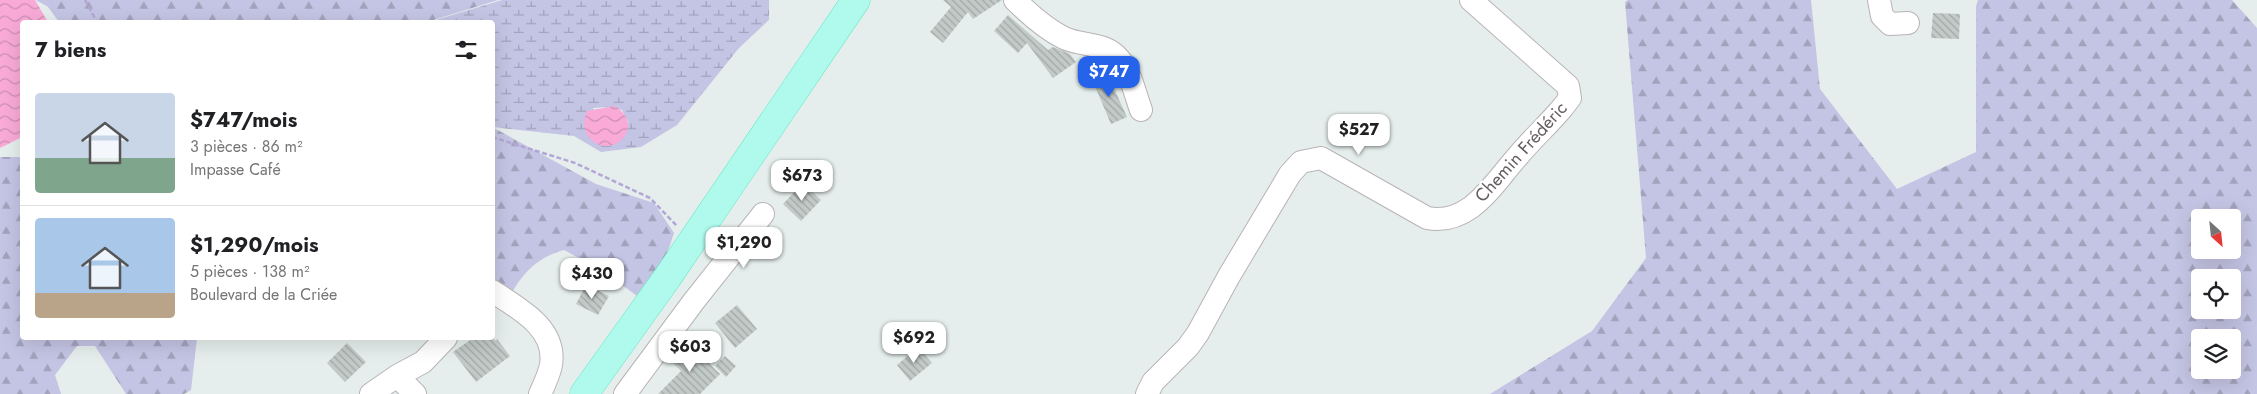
<!DOCTYPE html>
<html lang="fr">
<head>
<meta charset="utf-8">
<style>
	body { margin:0; font-family:Jost,sans-serif; background:#f2f2f2; color:#202124; height:100vh; display:flex; flex-direction:column; font-size:19px; white-space:nowrap }
	* { box-sizing:border-box; margin:0 }
	p { font-size:16px; color:#757577 }
	.icon { flex:none; width:28px; height:28px; fill:none; stroke:currentColor; stroke-width:2; stroke-linecap:round; stroke-linejoin:round }
	.map { position:relative; flex:1; overflow:hidden }
	.sheet { position:absolute; left:20px; top:20px; width:475px; height:320px; display:flex; flex-direction:column; background:#fff; border-radius:5px; box-shadow:0 5px 20px #0002 }
	.sheet>* { flex:none }
	.needle { width:32px; rotate:153deg }
	.controls { position:absolute; left:2191px; top:209px; display:grid; gap:10px }
	.controls a { display:grid; place-items:center; width:50px; height:50px; border-radius:5px; background:#fff; box-shadow:0 5px 20px #0002; font-size:25px }
	.price { position:absolute; translate:-50% -42px; padding:0 11px; border-radius:10px; background:#fff; color:#222; font-size:16px; line-height:32px; filter:drop-shadow(0 1px 2px #0008) }
	.price::after { content:''; position:absolute; left:50%; top:30px; width:15px; height:11px; margin-left:-8px; background:inherit; clip-path:polygon(0 0,100% 0,50% 100%) }
	.price.on { background:#2563eb; color:#fff }
	ul { padding:0; list-style:none }
	li { display:flex; align-items:center; gap:15px; height:125px; padding:0 15px }
	li+li { border-top:1px solid #e0e0e0 }
	li span { display:grid; place-items:center; flex:none; width:140px; height:100px; border-radius:5px; color:#555 }
	li>.icon { margin-inline-start:auto }
	span .icon { width:60px; height:60px; fill:#fffc; stroke-width:1 }
	li b { font-size:21px }
	h2 { display:flex; justify-content:space-between; align-items:center; height:60px; padding:0 15px; font-size:21px }
	.map>svg:first-child { display:block }
</style>
</head>
<body>
<div class="map">
<svg width="2257" height="394" viewBox="0 0 2257 394">
	<defs>
		<pattern id="forest-firs" width="22" height="20" patternUnits="userSpaceOnUse" patternTransform="scale(1.25)"><rect width="22" height="20" fill="#c4c4e4"/><path d="M5 1l3.5 6h-7zM16 11l3.5 6h-7z" fill="#a3a2bc"/></pattern>
		<pattern id="wetland-marsh" width="20" height="14" patternUnits="userSpaceOnUse" patternTransform="scale(1.25)"><rect width="20" height="14" fill="#c4c4e4"/><path d="M1 5h8M5 5V1M11 12h8M15 12V8" fill="none" stroke="#a3a2bc"/></pattern>
		<pattern id="water-waves" width="16" height="10" patternUnits="userSpaceOnUse" patternTransform="scale(1.25)"><rect width="16" height="10" fill="#f9aad7"/><path d="M0 5q4-4 8 0t8 0" fill="none" stroke="#cd8eb2"/></pattern>
		<pattern id="building-back-hatch" width="6" height="6" patternUnits="userSpaceOnUse" patternTransform="scale(1.25)"><rect width="6" height="6" fill="#c2cac7"/><path d="M-1 5l2 2M0 0l6 6M5-1l2 2" fill="none" stroke="#a1a7a5"/></pattern>
	</defs>
	<rect width="100%" height="100%" fill="#e5eeec"/>
	<path fill="url(#forest-firs)" fill-rule="evenodd" d="M36,0H498L427,22H59L48,7Z
		M1628,0H1811L1820,89L1897,189L1976,152V6L1978,0H2232L2257,28V394H1490L1592,331L1646,258L1625,2ZM2200,218H2232V250H2200ZM2200,278H2232V310H2200ZM2200,338H2232V370H2200Z
		M492,127L596,184L654,203L674,233L667,254L656,278L637,296L603,271L564,250C538,257 523,272 510,296L493,286Z
		M0,157H22V338H197L191,390L184,394H126L95,346H77L55,375L61,394H0Z"/>
	<path fill="url(#wetland-marsh)" fill-rule="evenodd" d="M502,0H769V20L739,48L677,125L641,147L601,152L574,136L493,127L492,22H429ZM612,107L622,110L628,122L613,144L608,146L593,108Z"/>
	<path fill="url(#water-waves)" d="M0,0H35L48,22H22V137L0,148Z
		M615,106C648,127 610,163 589,137C583,130 583,119 587,111Z"/>
	<path fill="url(#building-back-hatch)" d="M943,0H1002L973,19L968,12L943,43L930,32L951,7Z
		M1933,13L1960,14L1959,39L1931,38Z
		M1008,15L1048,50L1053,47L1070,54L1076,62L1053,78L1027,43L1018,53L994,31Z
		M1106,71L1127,117L1111,124L1091,77Z
		M803,183L821,200L801,221L783,204Z
		M586,285L609,296L598,315L576,304Z
		M737,305L757,329L735,348L715,323Z
		M473,338H493L496,341L497,339L510,356L476,382L453,352Z
		M680,342L697,358L700,355L720,374L700,394H658L681,371L668,358Z
		M347,343L366,362L345,382L327,363Z
		M918,347L932,363L910,381L897,365Z
		M725,356L736,366L726,377L715,366Z"/>
	<g fill="none" stroke-linecap="round" stroke-linejoin="round">
		<g stroke="#b9b3b6" stroke-width="24">
			<path id="minor" d="M1015,0C1029,14 1046,29 1064,38C1084,47 1105,41 1120,60C1131,73 1135,94 1141,110
				M1879,0L1882,16L1890,24L1908,23
				M492,291C518,308 557,328 551,365C549,375 544,385 540,394
				M397,376L423,362L446,338
				M371,394L397,376L415,394
				M625,394L694,301L763,214
				M1147,394L1153,382L1188,347L1198,333L1229,276L1290,174L1301,162L1321,158L1427,218C1470,226 1493,184 1518,156C1532,139 1549,124 1563,107L1570,98L1568,86L1471,0"/>
		</g>
		<g stroke="#64e8c3" stroke-width="29">
			<path id="major" d="M584,394L667,278L856,0"/>
		</g>
		<path stroke="#b3a8d5" stroke-width="2.5" stroke-dasharray="5 2.5" stroke-linecap="butt" d="M85,0L97,22
			M492,137L575,163L650,198L677,226"/>
		<use href="#minor" stroke="#fff" stroke-width="22"/>
		<use href="#major" stroke="#affaed" stroke-width="28"/>
	</g>
	<g text-anchor="middle" stroke-width="4.5" stroke-linejoin="round" paint-order="stroke">
		<g font-size="18" fill="#655d61" stroke="#fff">
			<text transform="translate(1521 152) rotate(-48)" y="6">Chemin Frédéric</text>
		</g>
	</g>
</svg>
<div class="controls">
<a><svg class="needle" viewBox="-14 -14 28 28"><path d="M0-13l5 13h-10z" fill="#e53935"/><path d="M0 13l5-13h-10z" fill="#757577"/></svg></a>
<a><svg class="icon" aria-label="locate" viewBox="0 0 24 24"><circle cx="12" cy="12" r="6"/><path d="M12 2v4M12 18v4M2 12h4M18 12h4"/></svg></a>
<a><svg class="icon" aria-label="layers" viewBox="0 0 24 24"><path d="M12 4l9 5-9 5-9-5zM3 14l9 5 9-5"/></svg></a>
</div>
<b class="price on" style="left:1109px;top:98px">$747</b>
<b class="price" style="left:1359px;top:156px">$527</b>
<b class="price" style="left:802px;top:202px">$673</b>
<b class="price" style="left:744px;top:269px">$1,290</b>
<b class="price" style="left:592px;top:300px">$430</b>
<b class="price" style="left:914px;top:364px">$692</b>
<b class="price" style="left:690px;top:373px">$603</b>
<section class="sheet">
<h2>7 biens<svg class="icon" aria-label="filters" viewBox="0 0 24 24"><path d="M4 7h16M4 17h16"/><circle cx="9" cy="7" r="2"/><circle cx="15" cy="17" r="2"/></svg></h2>
<ul>
<li><span style="background:linear-gradient(#c9d6e8 65%,#7fa58c 0)"><svg class="icon" aria-label="home" viewBox="0 0 24 24"><path d="M3 11l9-7 9 7M6 9v11h12V9"/></svg></span><div><b>$747/mois</b><p>3 pièces · 86 m²</p><p>Impasse Café</p></div></li>
<li><span style="background:linear-gradient(#a9c7e8 75%,#b9a48a 0)"><svg class="icon" aria-label="home" viewBox="0 0 24 24"><path d="M3 11l9-7 9 7M6 9v11h12V9"/></svg></span><div><b>$1,290/mois</b><p>5 pièces · 138 m²</p><p>Boulevard de la Criée</p></div></li>
</ul>
</section>
</div>
</body>
</html>
